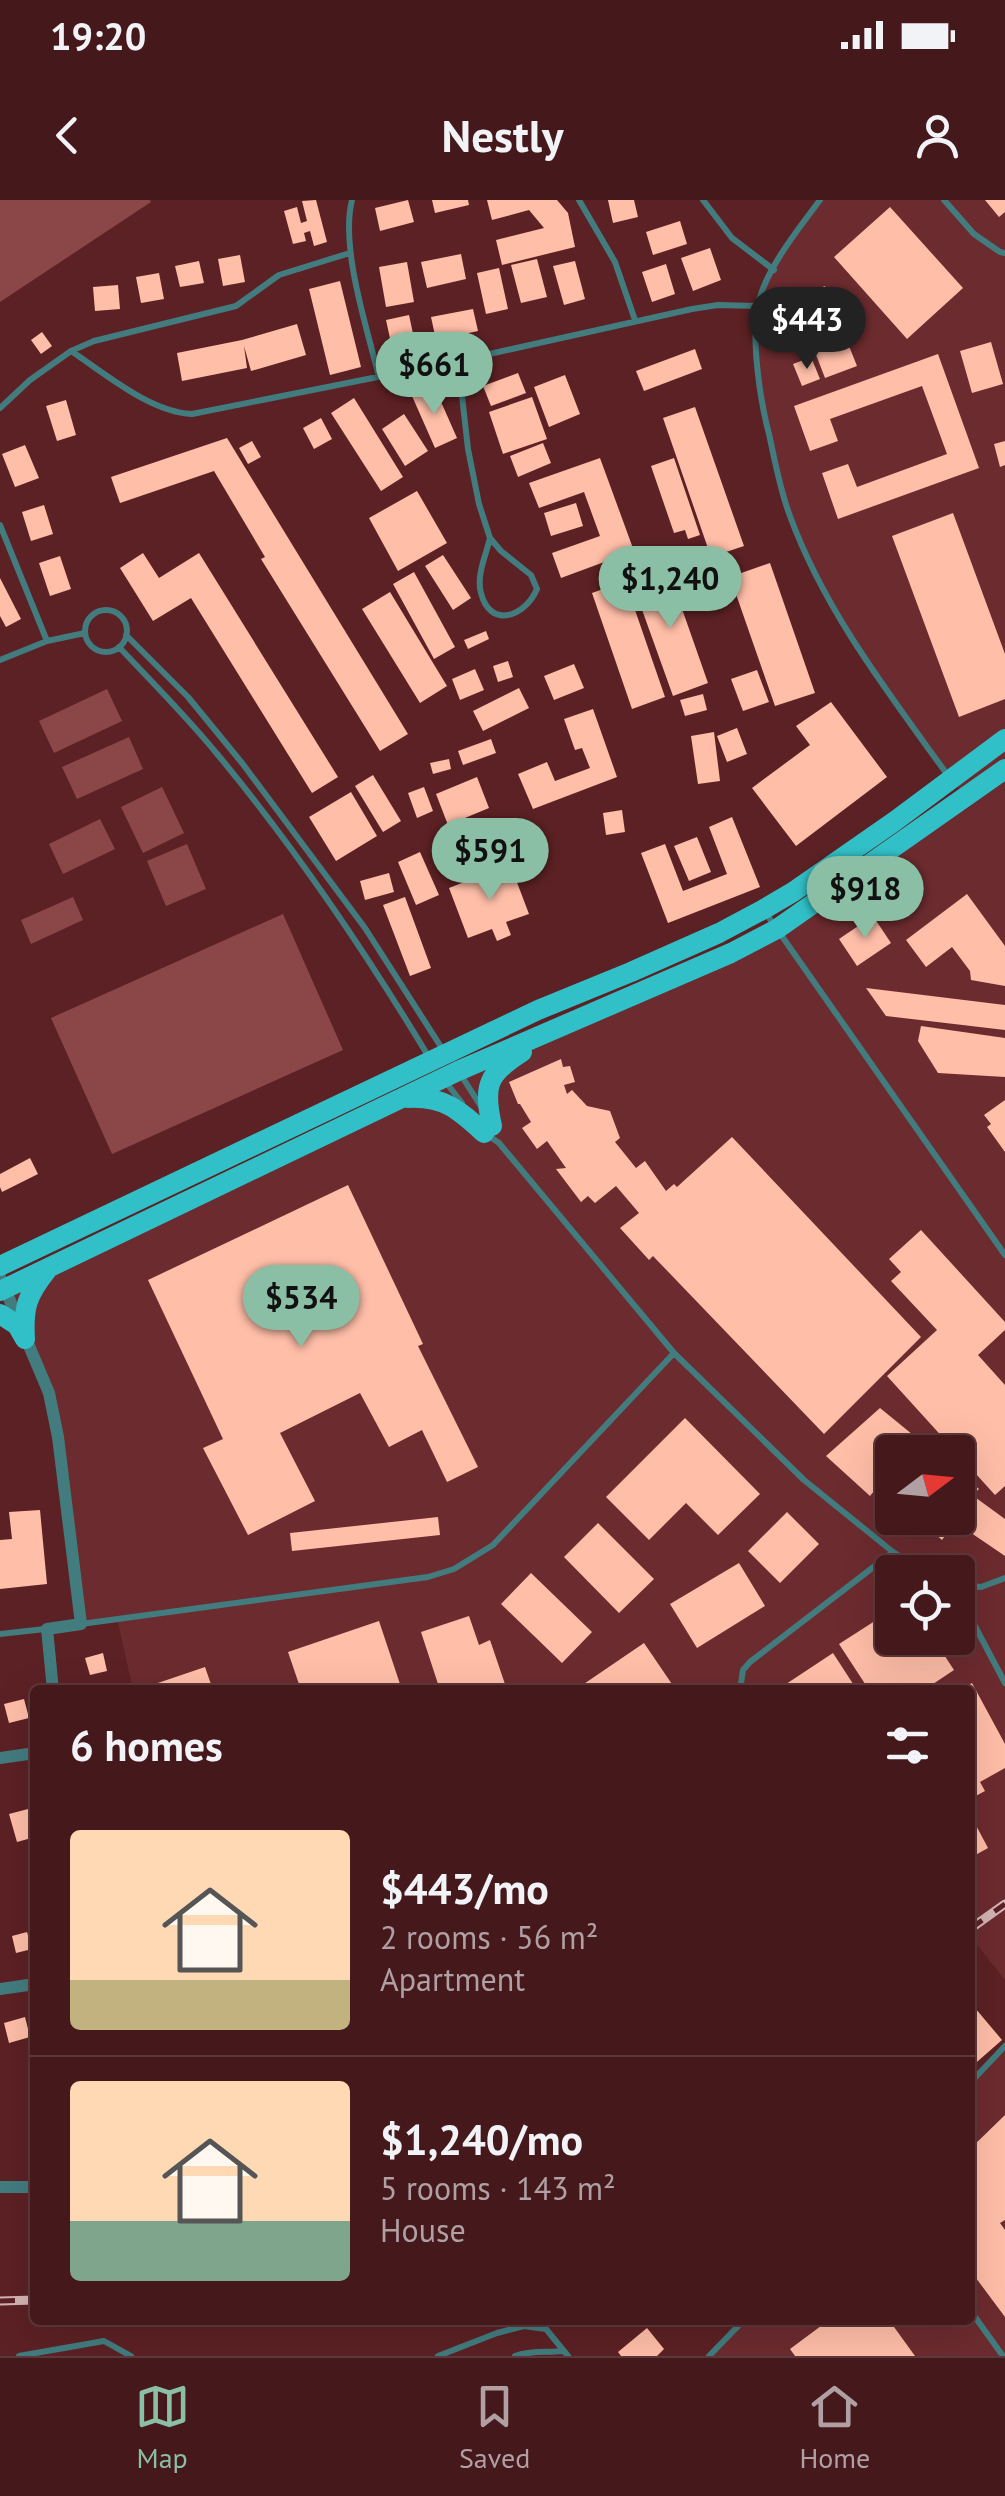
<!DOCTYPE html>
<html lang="en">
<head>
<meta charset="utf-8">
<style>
	body { margin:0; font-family:"PT Sans",sans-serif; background:#4f2628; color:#f1f3f6; height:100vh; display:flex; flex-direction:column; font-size:38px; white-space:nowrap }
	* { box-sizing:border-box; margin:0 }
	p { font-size:32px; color:#b0a0a3 }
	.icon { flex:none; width:55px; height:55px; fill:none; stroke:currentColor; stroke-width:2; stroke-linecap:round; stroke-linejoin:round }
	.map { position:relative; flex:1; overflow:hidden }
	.drawer { position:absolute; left:30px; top:1485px; width:945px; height:640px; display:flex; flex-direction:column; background:#45191b; border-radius:10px; box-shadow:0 10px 40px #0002,0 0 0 2px #5d383a }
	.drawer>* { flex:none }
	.needle { width:65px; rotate:74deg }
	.tools { position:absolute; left:875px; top:1235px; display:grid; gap:20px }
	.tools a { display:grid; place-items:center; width:100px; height:100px; border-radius:10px; background:#45191b; box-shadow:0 10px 40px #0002,0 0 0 2px #5d383a; font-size:50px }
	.price { position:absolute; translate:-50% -85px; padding:0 22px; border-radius:35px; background:#8abfa5; color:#111; font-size:32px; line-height:65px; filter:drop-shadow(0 2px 5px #0008) }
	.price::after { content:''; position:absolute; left:50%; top:60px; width:30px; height:22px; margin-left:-15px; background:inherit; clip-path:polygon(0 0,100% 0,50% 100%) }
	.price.selected { background:#222; color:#fff }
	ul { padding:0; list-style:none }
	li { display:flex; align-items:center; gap:30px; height:250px; padding:0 40px }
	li+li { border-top:2px solid #5d383a }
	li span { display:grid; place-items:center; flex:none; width:280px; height:200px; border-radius:10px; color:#555 }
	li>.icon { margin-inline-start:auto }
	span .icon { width:120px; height:120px; fill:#fffc; stroke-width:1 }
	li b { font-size:42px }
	h2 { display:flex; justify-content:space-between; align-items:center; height:120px; padding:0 40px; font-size:42px }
	.status { display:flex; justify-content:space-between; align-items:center; height:70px; padding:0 50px; background:#45191b; direction:ltr }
	.status svg { height:28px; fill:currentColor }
	header { display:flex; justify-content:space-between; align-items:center; height:130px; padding:0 40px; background:#45191b; font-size:45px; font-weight:700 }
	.dock { display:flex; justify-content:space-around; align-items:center; height:140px; border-top:2px solid #5d383a; background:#45191b; font-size:28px; color:#b0a0a3 }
	.dock a { display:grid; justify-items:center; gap:5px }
	.dock .selected { color:#8abfa5 }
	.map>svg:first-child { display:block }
</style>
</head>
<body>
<div class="status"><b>19:20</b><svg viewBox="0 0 49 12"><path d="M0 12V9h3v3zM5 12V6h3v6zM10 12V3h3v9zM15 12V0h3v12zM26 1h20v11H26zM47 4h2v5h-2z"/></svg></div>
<header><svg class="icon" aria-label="back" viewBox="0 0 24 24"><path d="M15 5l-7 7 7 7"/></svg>Nestly<svg class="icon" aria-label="person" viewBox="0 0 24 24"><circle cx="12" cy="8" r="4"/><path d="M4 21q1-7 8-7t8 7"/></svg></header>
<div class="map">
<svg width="1005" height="2156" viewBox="0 0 1005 2156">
	<rect width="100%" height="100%" fill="#5c2124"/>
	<path fill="#6c2b2f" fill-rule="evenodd" d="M820,0H1005V1780L970,1736V1490H133L117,1418L81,1424L58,1237L6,1088L731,753L965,597L852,440L811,366L789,315L760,200L758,106L764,89L789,41ZM892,1252H958V1318H892ZM892,1372H958V1438H892Z
		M1005,1846V2156H709L744,2120H970V1883Z"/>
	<path fill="#8b4748" d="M0,0H150L151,2L0,102Z
		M107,489L122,521L54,553L39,521Z
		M129,537L143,569L77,599L62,567Z
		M162,587L184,633L143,653L121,607Z
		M100,619L115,649L63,674L49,644Z
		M187,644L206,689L166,706L147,661Z
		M73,697L83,720L31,744L21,720Z
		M283,714L343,850L112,954L51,818Z"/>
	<path fill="#ffbea8" d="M316,0L327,42L314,46L310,31L304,33L306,41L293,44L284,11L297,7L301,23L307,21L302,1Z
		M408,0L414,22L380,31L375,8Z
		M432,0H468L469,5L435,13Z
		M487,0H557L568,13L575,47L502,65L496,40L544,28L529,10L492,20Z
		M608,0H634L638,17L613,23Z
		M985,0H1005V12L999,17Z
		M890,7L963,88L907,139L834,57Z
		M680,21L687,44L653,55L646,32Z
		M710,48L721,80L693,91L681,58Z
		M461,54L466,79L427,88L421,62Z
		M240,55L245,82L223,86L218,59Z
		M537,59L547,97L521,103L511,65Z
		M199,61L204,83L180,87L175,66Z
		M575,61L585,99L564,105L553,66Z
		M407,62L414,102L386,107L379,67Z
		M666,64L675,94L652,102L642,72Z
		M499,68L508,109L486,114L477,73Z
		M159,73L164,99L141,103L136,77Z
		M340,81L361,167L330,175L309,89Z
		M118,85L120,109L95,111L93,87Z
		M825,86L857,166L825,178L794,98Z
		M473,109L478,131L436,140L431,117Z
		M409,115L417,152L394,157L386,120Z
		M297,124L306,155L251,171L244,146L247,168L182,181L177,153L242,140Z
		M42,132L52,146L41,154L31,140Z
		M991,142L1003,184L972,193L960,151Z
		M695,149L702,169L644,191L636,171Z
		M938,154L979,268L838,319L822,273L848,264L857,287L947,254L922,186L830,219L838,241L810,251L794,206Z
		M811,157L820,179L802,186L793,164Z
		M518,173L526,193L491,206L483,186Z
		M565,175L580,214L549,227L534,187Z
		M434,186L457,238L435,248L412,196Z
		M532,197L547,239L503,254L489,212Z
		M354,198L403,277L381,291L331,213Z
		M66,200L76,235L57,241L46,206Z
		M695,207L744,346L711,357L663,218Z
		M404,214L428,251L405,266L382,229Z
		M321,218L332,239L314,249L303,228Z
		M227,238L408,534L380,551L261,359L265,357L214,271L120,303L111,277Z
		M252,241L261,257L248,264L239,248Z
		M1005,241V265L1000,267L994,244Z
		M543,243L551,263L518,277L510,256Z
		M25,245L39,278L15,287L2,254Z
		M600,258L634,351L561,378L552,353L600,336L584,292L539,308L529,283Z
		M674,258L700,335L688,339L685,330L674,333L651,266Z
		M417,291L447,343L398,371L369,318Z
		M576,303L583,326L551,336L544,313Z
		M44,305L53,334L31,341L22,312Z
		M953,313L1005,454V499L959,517L892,336Z
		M143,353L159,378L199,353L338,577L312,593L191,398L153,421L120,368Z
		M443,355L471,398L453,410L425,366Z
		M60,356L71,389L50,396L39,363Z
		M770,363L815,493L775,506L730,377Z
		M667,366L708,483L673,496L631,379Z
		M414,372L455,447L434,459L393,384Z
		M0,378L21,419L6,427L0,416Z
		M625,381L665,497L632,509L592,393Z
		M390,392L447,486L420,503L362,409Z
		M486,431L489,439L468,449L464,440Z
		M508,461L513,477L498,482L493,466Z
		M574,464L584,488L554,500L544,476Z
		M475,469L484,490L460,500L452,479Z
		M757,470L769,502L743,511L731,479Z
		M519,488L529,508L483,531L473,511Z
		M703,494L707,510L685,516L680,500Z
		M831,502L887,577L796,646L752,588L810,545L796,526Z
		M593,509L617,577L533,609L518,574L547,562L555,581L590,568L582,548L575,550L564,519Z
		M737,528L747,554L727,562L717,536Z
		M714,532L720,581L698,584L691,536Z
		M491,539L496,553L463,565L458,551Z
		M449,559L451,569L433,574L430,563Z
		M373,575L401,621L383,632L355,586Z
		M477,577L489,608L448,625L436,594Z
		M424,587L433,611L417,618L408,593Z
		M351,592L377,636L336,661L309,617Z
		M622,610L625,632L606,635L603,613Z
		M732,617L760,687L668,723L641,653L665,644L683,691L727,674L709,627Z
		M697,637L711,672L689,681L674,646Z
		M420,652L439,695L416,705L398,662Z
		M510,664L529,714L506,722L511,735L497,741L492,729L468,738L449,688Z
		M389,673L394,692L365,700L360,681Z
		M967,694L1005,746V786L971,780L970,771L952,747L926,767L906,740Z
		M405,697L431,768L410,776L383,705Z
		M873,716L891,743L857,766L839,739Z
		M866,788L1005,805V830L886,816Z
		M921,826L1005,838V877L938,873L918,841Z
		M561,859L563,867L570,866L575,882L564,885L567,894L572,890L587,906L610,911L620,938L615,942L636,968L645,961L666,991L674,984L677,987L732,937L921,1137L824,1234L653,1056L649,1060L620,1028L639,1013L616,986L595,1003L588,996L581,1002L556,969L566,968L547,941L537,949L522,928L531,922L520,904H518L509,882Z
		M1005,900V952L987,927L991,924L984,915Z
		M30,958L38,974L2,992L0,987V974Z
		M348,985L423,1144L418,1146L478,1267L447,1282L422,1230L389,1247L360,1193L280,1233L315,1301L248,1335L203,1248L223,1239L148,1080Z
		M921,1030L1005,1122V1130L978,1155L1005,1185V1286L995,1295L887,1176L937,1130L891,1081L901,1072L889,1059Z
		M880,1208L934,1252H892V1297L879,1285L870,1296L826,1256Z
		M685,1218L760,1294L718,1335L686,1303L649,1340L606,1297Z
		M958,1272L979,1289L972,1295L1005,1319V1356L955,1322L942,1340L917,1318H958Z
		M40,1310L47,1384L0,1389V1340L12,1339L9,1312Z
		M787,1312L819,1344L780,1383L748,1351Z
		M438,1317L440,1335L292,1351L290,1333Z
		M598,1323L654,1379L619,1413L564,1357Z
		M739,1363L765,1406L697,1448L670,1404Z
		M531,1373L592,1432L562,1463L501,1404Z
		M892,1410V1438H933L954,1470L924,1490H869L839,1444Z
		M469,1416L479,1445L490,1440L507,1490H440L421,1432Z
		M379,1421L402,1490H301L288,1452Z
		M644,1443L676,1490H575Z
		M103,1453L107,1471L90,1475L85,1458Z
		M833,1453L857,1490H777Z
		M205,1467L213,1490H150L149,1486Z
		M972,1483L1005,1544V1568L980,1582L985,1591L970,1599V1490H958Z
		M24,1499L29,1518L9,1523L4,1504Z
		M28,1609L35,1637L17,1642L9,1614Z
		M970,1614L988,1648L970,1658Z
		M27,1732L32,1749L16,1753L12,1736Z
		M970,1802L1002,1840L970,1868Z
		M25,1817L30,1837L9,1843L4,1823Z
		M1005,1915V2020L1000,2023L1005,2030V2117L970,2070V1949Z
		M829,2120H889L915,2156H795L790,2149Z
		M647,2128L664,2149L657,2156H621L618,2152Z"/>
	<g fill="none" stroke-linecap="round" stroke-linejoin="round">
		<path stroke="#427c7f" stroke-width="6" d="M352,0C340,47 367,128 379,177
			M579,0L615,62L635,120
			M703,0L732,38L774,70
			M820,0C799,28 765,70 758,105C751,140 760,200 769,234C775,261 780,290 790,316C825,412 890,495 949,577
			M944,0L974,34L1000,52L1005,53
			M71,151C106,174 150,212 192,214L458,161L692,109L718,105L758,106
			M458,161L468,249L479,304L490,338L501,351L531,375L537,389C525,417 490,429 481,393C476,376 486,355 490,338
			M0,208L30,180L71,151L94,141L236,106L279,75L350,53
			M0,325L47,441
			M85 431a21 21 0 1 1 42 0a21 21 0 1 1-42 0Z
			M126,435L188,497L242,563L365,728L443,850
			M119,447C152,482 187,517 218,555C296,649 367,754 430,859
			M0,460L47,441L85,433
			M765,712L1005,1055
			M459,872L482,908
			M445,881L462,903
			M489,936L499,943L674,1153L804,1280L893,1352L924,1372
			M958,1385L981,1387L1005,1378
			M958,1394L1005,1483
			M81,1424L428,1377L454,1369L493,1345L674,1153
			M0,1434L45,1429
			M740,1490L743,1470L750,1462L893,1352
			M970,1883L1005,1846
			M970,2110L1003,2156
			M19,2156L104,2141L131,2156
			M438,2156L497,2133L524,2126L546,2129L568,2156
			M515,2156C532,2150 546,2153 563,2151
			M709,2156L744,2120"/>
		<path stroke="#427c7f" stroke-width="12" d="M0,1077L49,1193L58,1237L81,1424L47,1429L53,1490
			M0,1558L35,1553
			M0,1789L35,1784
			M0,1987H35"/>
		<path stroke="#31c0c7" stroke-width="20" d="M408,898C444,896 459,910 484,933
			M492,926C483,886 487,874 522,852
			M0,1066L538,810L631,772L719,733L764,709L793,692L895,621L1005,539
			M0,1091L458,871L731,753L777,729L1005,569
			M0,1114L17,1125L25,1139
			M25,1139C23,1107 27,1095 47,1070"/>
		<g stroke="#d4b4b4" stroke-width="9">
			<path id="rail" d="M970,1729L1005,1704
				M0,2101L35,2100"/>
		</g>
		<use href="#rail" stroke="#5c2124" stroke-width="5" stroke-dasharray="15" stroke-linecap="butt"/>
	</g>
</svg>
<div class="tools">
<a><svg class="needle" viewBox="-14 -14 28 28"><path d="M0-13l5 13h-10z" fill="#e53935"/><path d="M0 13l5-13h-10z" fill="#b0a0a3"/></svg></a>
<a><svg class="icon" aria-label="locate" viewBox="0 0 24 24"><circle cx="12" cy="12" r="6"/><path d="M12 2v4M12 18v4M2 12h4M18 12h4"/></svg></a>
</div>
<b class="price selected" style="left:807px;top:172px">$443</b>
<b class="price" style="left:434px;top:217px">$661</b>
<b class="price" style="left:670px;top:431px">$1,240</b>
<b class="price" style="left:490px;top:703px">$591</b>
<b class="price" style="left:865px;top:741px">$918</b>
<b class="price" style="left:301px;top:1150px">$534</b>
<section class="drawer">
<h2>6 homes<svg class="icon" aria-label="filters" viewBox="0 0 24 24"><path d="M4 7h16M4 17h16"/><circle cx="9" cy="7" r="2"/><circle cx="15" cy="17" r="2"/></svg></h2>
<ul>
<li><span style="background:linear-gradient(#ffd9b3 75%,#c2b280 0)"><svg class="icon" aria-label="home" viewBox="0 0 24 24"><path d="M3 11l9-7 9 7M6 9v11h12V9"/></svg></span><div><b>$443/mo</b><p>2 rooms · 56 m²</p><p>Apartment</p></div></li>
<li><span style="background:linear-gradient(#ffd9b3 70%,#7fa58c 0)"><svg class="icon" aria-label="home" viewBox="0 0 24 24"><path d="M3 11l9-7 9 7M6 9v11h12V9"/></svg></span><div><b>$1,240/mo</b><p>5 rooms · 143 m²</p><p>House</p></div></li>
</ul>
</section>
</div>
<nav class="dock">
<a class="selected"><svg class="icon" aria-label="map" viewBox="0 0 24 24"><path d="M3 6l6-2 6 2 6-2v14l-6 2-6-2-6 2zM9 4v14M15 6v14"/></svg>Map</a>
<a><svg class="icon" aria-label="saved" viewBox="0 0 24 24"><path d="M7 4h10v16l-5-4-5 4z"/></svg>Saved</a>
<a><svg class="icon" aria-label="home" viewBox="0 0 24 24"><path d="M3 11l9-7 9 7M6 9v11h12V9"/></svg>Home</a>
</nav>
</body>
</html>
